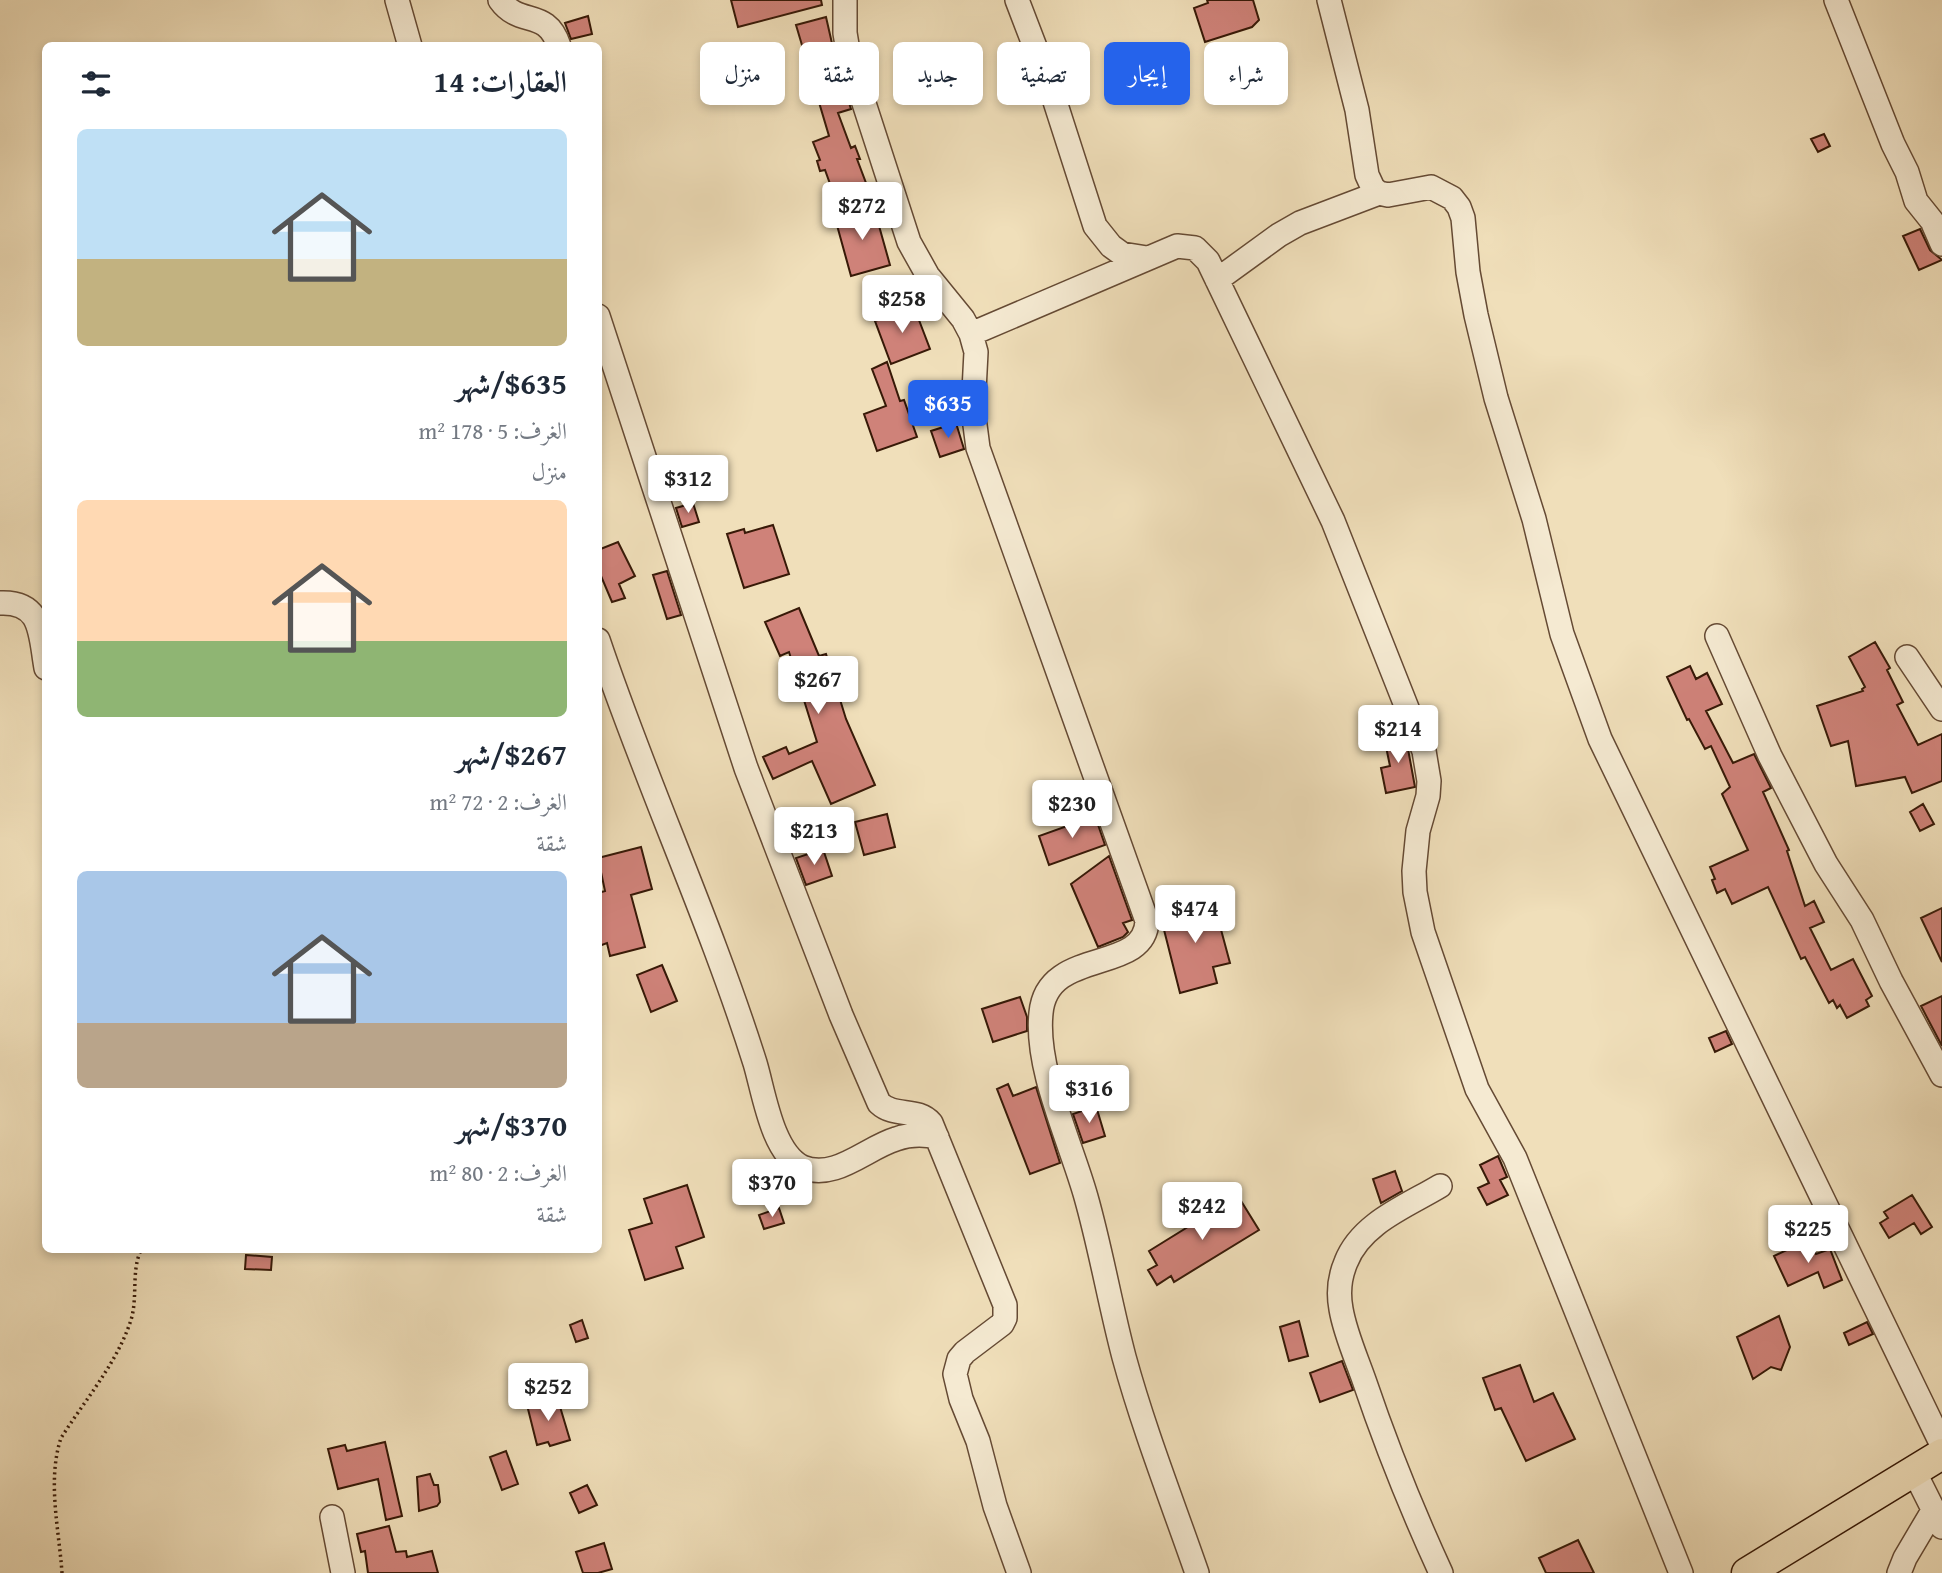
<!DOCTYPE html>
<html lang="ar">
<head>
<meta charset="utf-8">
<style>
	body { margin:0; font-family:"Gentium Book Plus",Amiri,serif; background:#f6f6f7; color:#1f2937; direction:rtl; height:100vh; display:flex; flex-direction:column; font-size:26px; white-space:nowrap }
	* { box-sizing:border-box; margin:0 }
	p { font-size:23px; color:#747a83 }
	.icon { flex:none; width:38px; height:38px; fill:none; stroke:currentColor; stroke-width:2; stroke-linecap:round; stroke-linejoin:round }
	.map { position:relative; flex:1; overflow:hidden; direction:ltr }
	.drawer { position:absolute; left:42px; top:42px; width:560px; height:1211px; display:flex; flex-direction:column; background:#fff; border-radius:10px; box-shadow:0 4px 10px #0003; direction:rtl }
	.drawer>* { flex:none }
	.banner { position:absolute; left:623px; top:42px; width:665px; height:63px; direction:rtl; display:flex; gap:14px }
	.price { position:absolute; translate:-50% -60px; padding:0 16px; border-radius:7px; background:#fff; color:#222; font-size:23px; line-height:46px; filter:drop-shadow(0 2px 4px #0008) }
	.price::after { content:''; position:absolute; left:50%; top:42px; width:21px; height:16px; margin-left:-10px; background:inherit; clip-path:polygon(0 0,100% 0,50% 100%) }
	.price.selected { background:#2563eb; color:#fff }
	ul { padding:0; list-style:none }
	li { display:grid; align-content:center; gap:14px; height:371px; padding:0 35px }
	li span { display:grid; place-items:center; height:217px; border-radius:10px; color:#555 }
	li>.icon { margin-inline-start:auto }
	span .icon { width:126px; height:126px; fill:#fffc; stroke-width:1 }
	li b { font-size:30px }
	h2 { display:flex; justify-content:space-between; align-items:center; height:84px; padding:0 35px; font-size:30px }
	.tag { padding:0 24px; border-radius:10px; background:#fff; box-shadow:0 4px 10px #0003; font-size:24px; line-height:63px }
	.tag.selected { background:#2563eb; color:#fff }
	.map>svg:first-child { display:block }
</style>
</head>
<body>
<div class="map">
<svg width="1942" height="1573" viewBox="0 0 1942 1573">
	<rect width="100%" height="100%" fill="#f0dfba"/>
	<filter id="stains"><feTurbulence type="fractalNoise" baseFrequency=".00286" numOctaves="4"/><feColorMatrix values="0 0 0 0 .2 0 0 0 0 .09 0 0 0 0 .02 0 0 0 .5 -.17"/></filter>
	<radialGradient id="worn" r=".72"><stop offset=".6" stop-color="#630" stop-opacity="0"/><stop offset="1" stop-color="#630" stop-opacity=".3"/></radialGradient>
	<path fill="#cf8279" stroke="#371907" stroke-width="2" d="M731,0H821L822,5L738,27Z
		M1207,0H1253L1259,20L1252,27L1205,42L1194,8L1208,3Z
		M588,16L592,34L571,39L565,23Z
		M826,17L836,61L851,109L838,113L851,148L855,146L860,159H857L866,183L834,195L825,170L820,171L817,161L820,160L813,142L829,136L796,25Z
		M1824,134L1830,146L1818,152L1811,139Z
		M874,208L890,265L851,276L835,218Z
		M1920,229L1930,250L1942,260L1919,270L1903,236Z
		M914,307L930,349L891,364L875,321Z
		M887,362L900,401L904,400L917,437L877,451L864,414L886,406L872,369Z
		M956,423L964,449L940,457L931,431Z
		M693,503L699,522L682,527L676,508Z
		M773,525L789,574L744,588L727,534L744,529L745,533Z
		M618,542L635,576L619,584L625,598L612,602L598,569V550Z
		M667,571L681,615L667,619L653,575Z
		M799,608L819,656L826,654L846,719L875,785L831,804L812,761L773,779L763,757L786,747L789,754L817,742L789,652L780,656L765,622Z
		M1875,642L1890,668L1887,670L1903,702L1897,705L1918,745L1942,734V781L1912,793L1905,777L1856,786L1848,741L1831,746L1817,706L1863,691L1862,689L1865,687L1849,657Z
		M1690,666L1696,679L1707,673L1722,704L1706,711L1733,763L1754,754L1771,788L1763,792L1789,850L1787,851L1805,906L1814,901L1824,922L1810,928L1831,970L1853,959L1872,996L1866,1000L1869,1006L1847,1018L1840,1005L1837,1008L1833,1000L1829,1003L1805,957L1801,959L1768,887L1732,904L1725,889L1717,893L1712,880L1715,879L1710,867L1748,850L1722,794L1730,787L1711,746L1705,749L1689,719L1687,720L1667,677Z
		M1402,733L1408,749L1415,787L1386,793L1381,768L1390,766L1384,737Z
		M1923,804L1934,824L1920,831L1910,812Z
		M887,814L895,847L864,855L855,822Z
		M1095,816L1105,845L1049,865L1039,836Z
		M641,847L652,889L631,895L645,947L610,956L607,943L599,946L598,893L605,891L598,858Z
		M823,849L832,876L806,885L796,858Z
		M1109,856L1132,920L1123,923L1128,932L1123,937L1098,947L1071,884Z
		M1213,900L1230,963L1213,967L1217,983L1180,993L1160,914Z
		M1942,908V962L1921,918Z
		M662,965L677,1001L651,1012L637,975Z
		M1942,996V1046L1921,1006Z
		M1020,997L1027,1017V1031L993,1042L982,1009Z
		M1726,1031L1732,1044L1715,1052L1709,1038Z
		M1008,1084L1013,1096L1036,1087L1060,1163L1030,1174L997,1089Z
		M1096,1106L1105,1136L1083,1143L1073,1114Z
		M1498,1156L1507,1177L1500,1180L1508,1195L1487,1205L1478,1188L1489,1183L1480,1165Z
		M1395,1171L1402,1191L1381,1203L1373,1179Z
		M687,1185L704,1237L676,1247L683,1268L645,1280L629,1230L652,1223L644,1199Z
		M1912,1195L1932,1227L1921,1234L1914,1223L1889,1238L1880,1223L1888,1218L1884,1212Z
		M1238,1196L1259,1230L1174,1282L1171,1276L1157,1285L1148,1270L1157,1265L1149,1251Z
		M779,1208L784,1223L764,1229L759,1215Z
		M1808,1240L1816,1254L1830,1249L1842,1280L1824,1288L1818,1272L1788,1286L1774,1256Z
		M246,1255L272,1257L271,1270L245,1269Z
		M1779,1316L1790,1347L1781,1370L1771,1367L1753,1379L1737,1337Z
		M582,1320L588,1338L576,1342L570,1325Z
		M1299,1321L1308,1356L1289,1361L1280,1327Z
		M1867,1322L1873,1334L1849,1345L1844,1333Z
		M1342,1361L1353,1390L1320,1402L1310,1373Z
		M1520,1365L1534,1402L1553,1393L1575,1439L1526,1461L1501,1408L1495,1410L1483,1378Z
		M547,1400L548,1403L558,1400L570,1440L550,1446L548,1442L537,1445L527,1405Z
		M385,1442L402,1516L386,1520L378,1479L338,1489L328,1449L345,1445L347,1451Z
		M506,1451L518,1484L502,1490L490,1457Z
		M430,1474L434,1485H438L440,1502L437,1506L419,1511L417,1477Z
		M587,1485L597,1505L579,1513L570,1493Z
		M389,1526L396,1552L406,1551L407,1557L432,1551L438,1573H368L365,1551L361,1552L357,1534Z
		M1578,1540L1594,1573H1546L1539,1558Z
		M604,1543L612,1569L598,1573H583L576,1552Z"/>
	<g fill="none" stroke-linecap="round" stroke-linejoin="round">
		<g stroke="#654a34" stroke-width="26">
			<path id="minor" d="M397,0L410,46
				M500,0C520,28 546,7 559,46
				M845,0V33L849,57L909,242L928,276L963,319L971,334L976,352L973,410L978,448L1147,921C1145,975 1047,946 1041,1013C1035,1069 1071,1143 1086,1197C1101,1250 1110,1304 1124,1357C1144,1430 1172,1501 1197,1573
				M1017,0L1050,86L1095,226L1111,246L1122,254L1147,258
				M1329,0L1357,110L1367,175L1373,188L1379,193L1388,195L1431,187L1452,198L1459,207L1463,218L1468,272L1476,315L1496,398L1534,519L1562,634L1600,739L1942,1445
				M1836,0L1893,144L1907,172L1916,201L1932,221L1942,244
				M1217,280L1279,235L1300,223L1379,193
				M598,316L746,768L841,1015L879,1103C895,1118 917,1107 931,1123L1005,1305V1318L1002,1324L965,1352L959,1359L955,1374L961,1399L978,1441L995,1506L1019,1573
				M971,334L1177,246L1195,248L1208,261L1333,521L1424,751L1429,781L1428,796L1418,831L1414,871L1415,892L1423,932L1477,1089L1515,1158L1681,1573
				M0,603C43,601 40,635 46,668
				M1717,636L1770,756L1826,864L1862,920L1891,981L1942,1075
				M598,640C646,783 710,920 755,1063C764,1093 772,1152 802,1167C835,1181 866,1148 896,1139C910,1134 923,1134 937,1137
				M1907,657L1942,709
				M1440,1186C1407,1206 1361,1223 1346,1262C1340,1276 1338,1293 1341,1309C1345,1333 1356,1357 1364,1380C1386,1445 1412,1510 1441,1573
				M1914,1471L1942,1527
				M332,1517L343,1573
				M1899,1573L1905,1558L1934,1509"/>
		</g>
		<g stroke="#371907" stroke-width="33">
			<path id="major" d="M1747,1573L1942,1454"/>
		</g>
		<path stroke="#371907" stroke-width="3.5" stroke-dasharray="2 3.5" stroke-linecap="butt" d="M62,1573C59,1529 47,1480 61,1438C85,1400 117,1363 131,1320C138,1297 131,1271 141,1250"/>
		<use href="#minor" stroke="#f5ead2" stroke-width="23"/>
		<use href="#major" stroke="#f0dfba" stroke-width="30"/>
	</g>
	<rect width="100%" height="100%" filter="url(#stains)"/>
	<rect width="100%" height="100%" fill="url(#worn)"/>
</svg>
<b class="price" style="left:862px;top:242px">$272</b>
<b class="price" style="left:902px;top:335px">$258</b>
<b class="price selected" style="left:948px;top:440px">$635</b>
<b class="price" style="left:688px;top:515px">$312</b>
<b class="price" style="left:818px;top:716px">$267</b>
<b class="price" style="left:1398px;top:765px">$214</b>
<b class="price" style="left:1072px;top:840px">$230</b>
<b class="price" style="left:814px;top:867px">$213</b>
<b class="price" style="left:1195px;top:945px">$474</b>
<b class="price" style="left:1089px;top:1125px">$316</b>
<b class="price" style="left:772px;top:1219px">$370</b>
<b class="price" style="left:1202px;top:1242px">$242</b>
<b class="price" style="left:1808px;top:1265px">$225</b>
<b class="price" style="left:548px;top:1423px">$252</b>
<div class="banner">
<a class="tag">شراء</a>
<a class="tag selected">إيجار</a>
<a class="tag">تصفية</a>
<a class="tag">جديد</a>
<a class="tag">شقة</a>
<a class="tag">منزل</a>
</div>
<section class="drawer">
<h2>العقارات: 14<svg class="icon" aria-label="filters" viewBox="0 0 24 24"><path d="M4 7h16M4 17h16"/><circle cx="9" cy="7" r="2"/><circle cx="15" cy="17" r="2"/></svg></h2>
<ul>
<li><span style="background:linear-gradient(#bfe0f5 60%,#c2b280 0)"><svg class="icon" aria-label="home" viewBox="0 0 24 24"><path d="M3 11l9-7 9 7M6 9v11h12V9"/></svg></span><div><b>$635/شهر</b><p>الغرف: 5 · 178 m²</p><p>منزل</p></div></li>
<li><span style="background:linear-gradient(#ffd9b3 65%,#8fb573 0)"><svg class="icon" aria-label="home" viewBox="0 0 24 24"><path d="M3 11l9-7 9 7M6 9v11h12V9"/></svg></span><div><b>$267/شهر</b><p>الغرف: 2 · 72 m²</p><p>شقة</p></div></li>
<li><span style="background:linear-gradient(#a9c7e8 70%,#b9a48a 0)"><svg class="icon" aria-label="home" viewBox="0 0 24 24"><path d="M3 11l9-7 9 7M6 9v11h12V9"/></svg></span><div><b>$370/شهر</b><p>الغرف: 2 · 80 m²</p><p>شقة</p></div></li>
</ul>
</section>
</div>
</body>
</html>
